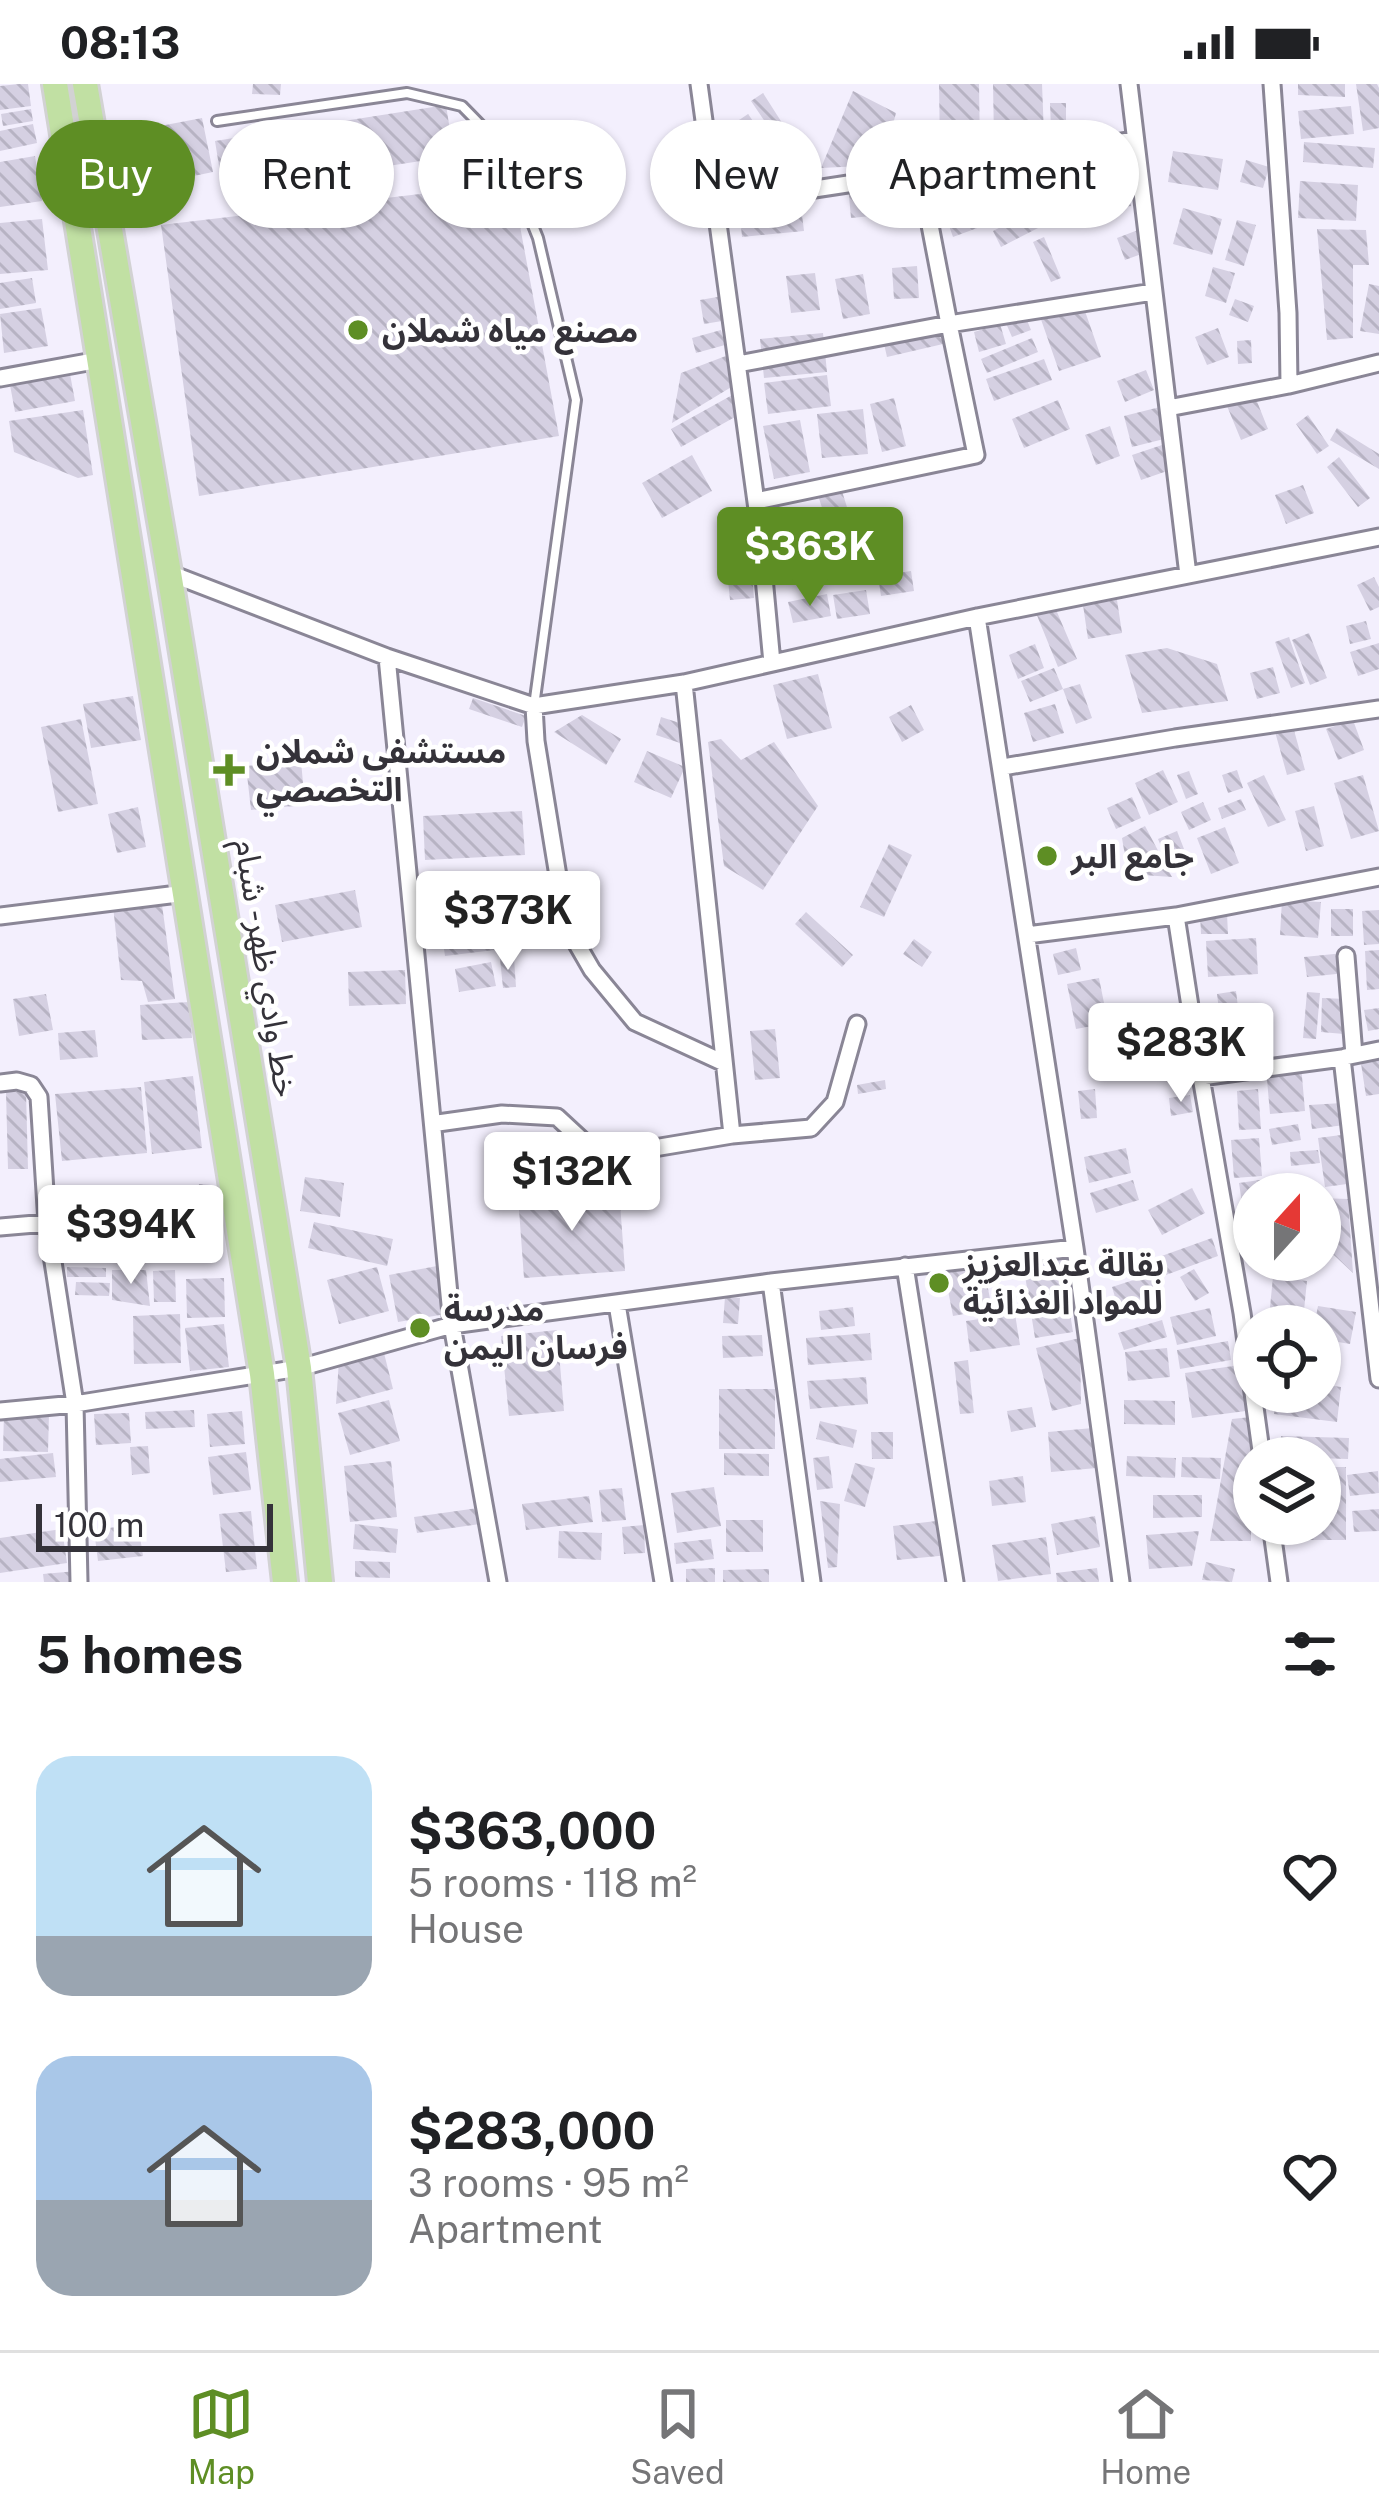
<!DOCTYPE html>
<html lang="en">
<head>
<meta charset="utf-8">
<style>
	body { margin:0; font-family:"Public Sans","Noto Sans Arabic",sans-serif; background:#f2f2f2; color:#202124; height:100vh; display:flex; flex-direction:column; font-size:45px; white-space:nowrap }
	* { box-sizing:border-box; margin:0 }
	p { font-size:39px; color:#757577 }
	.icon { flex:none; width:66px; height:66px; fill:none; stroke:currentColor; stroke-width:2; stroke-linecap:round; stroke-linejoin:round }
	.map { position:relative; height:1498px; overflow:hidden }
	.details { display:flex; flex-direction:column; background:#fff; flex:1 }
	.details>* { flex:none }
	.banner { position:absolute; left:36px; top:36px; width:1308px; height:108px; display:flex; gap:24px }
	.needle { width:78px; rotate:21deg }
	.tools { position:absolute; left:1233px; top:1089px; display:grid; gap:24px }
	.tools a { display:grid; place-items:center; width:108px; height:108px; border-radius:50%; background:#fff; box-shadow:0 3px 9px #0004; font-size:60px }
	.scale { position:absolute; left:36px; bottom:30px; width:237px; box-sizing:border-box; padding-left:12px; border:6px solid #343239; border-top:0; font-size:33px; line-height:42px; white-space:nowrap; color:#343239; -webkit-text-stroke:9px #fff; paint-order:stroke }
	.price { position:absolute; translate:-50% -102px; padding:0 27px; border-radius:12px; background:#fff; color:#222; font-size:39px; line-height:78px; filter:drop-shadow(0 3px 6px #0008) }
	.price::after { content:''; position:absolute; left:50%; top:72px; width:36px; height:27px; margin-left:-18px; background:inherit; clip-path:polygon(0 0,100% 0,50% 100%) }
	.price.selected { background:#5e8e24; color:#fff }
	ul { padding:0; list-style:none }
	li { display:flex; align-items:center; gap:36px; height:300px; padding:0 36px }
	li span { display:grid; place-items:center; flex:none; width:336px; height:240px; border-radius:36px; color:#555 }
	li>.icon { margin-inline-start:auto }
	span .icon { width:144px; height:144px; fill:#fffc; stroke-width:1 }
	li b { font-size:51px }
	h2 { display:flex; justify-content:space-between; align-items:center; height:144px; padding:0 36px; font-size:51px }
	.tag { padding:0 42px; border-radius:54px; background:#fff; box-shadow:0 3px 9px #0004; font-size:42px; line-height:108px }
	.tag.selected { background:#5e8e24; color:#fff }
	.status { display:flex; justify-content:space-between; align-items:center; height:84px; padding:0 60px; background:#fff; direction:ltr }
	.status svg { height:33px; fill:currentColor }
	.tab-bar { display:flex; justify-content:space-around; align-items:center; height:168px; border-top:3px solid #e0e0e0; background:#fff; font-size:33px; color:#757577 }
	.tab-bar a { display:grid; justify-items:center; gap:6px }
	.tab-bar .selected { color:#5e8e24 }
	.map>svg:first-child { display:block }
</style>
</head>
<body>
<div class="status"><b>08:13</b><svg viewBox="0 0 49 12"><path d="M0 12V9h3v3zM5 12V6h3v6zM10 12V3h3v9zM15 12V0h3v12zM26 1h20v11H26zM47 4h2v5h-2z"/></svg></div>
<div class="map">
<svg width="1379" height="1498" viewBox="0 0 1379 1498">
	<defs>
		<pattern id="building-back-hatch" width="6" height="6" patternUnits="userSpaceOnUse" patternTransform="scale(3)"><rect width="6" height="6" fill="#d5d0e2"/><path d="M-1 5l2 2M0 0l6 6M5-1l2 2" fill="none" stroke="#b7b3c3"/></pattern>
	</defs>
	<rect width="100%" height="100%" fill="#f3effd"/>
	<path fill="url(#building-back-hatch)" d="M19,0H28L31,22L0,26V2Z
		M253,0H281L280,11L252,10Z
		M939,0H979L980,66L940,67Z
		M993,0H1042L1044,51L994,55Z
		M1298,0H1345V13L1298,11Z
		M1356,0H1377L1379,4V44L1363,47Z
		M853,7L896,29L882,81L821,84Z
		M763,9L793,56L782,63L751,17Z
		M1050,19H1066V46H1051Z
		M446,21L454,72L223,107L215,57Z
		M1351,22L1354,50L1301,55L1298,27Z
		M31,25L33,37L3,42L1,30Z
		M748,30L780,75L751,95L720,49Z
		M202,34L213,88L145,102L134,47Z
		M33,40L37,59L0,67V47Z
		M1304,58L1375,64L1373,84L1303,78Z
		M1063,62L1077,92L1051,104L1037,74Z
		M1173,67L1223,75L1218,106L1168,98Z
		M1021,69L1040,110L995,131L975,89Z
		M35,72L42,117L0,123V78Z
		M1246,76L1269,83L1263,104L1240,98Z
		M968,83L988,140L953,153L933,96Z
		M1125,85L1131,122L1102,126L1095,90Z
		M919,94L922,127L851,134L848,101Z
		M1300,97L1358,101L1356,137L1298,134Z
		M512,99L559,352L199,412L161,141Z
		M800,114L804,147L742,153L739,120Z
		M1183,124L1222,135L1212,171L1173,160Z
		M1030,128L1038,144L1001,163L993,147Z
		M42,135L48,186L0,190V139Z
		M1237,136L1256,141L1244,182L1225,176Z
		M1317,145L1366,146L1369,181H1353V254L1327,256Z
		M1138,146L1147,168L1125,176L1117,154Z
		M1044,153L1061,194L1051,198L1033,158Z
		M917,182L919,214L894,215L892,184Z
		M1213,183L1235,189L1226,219L1205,212Z
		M815,189L820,226L791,229L786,192Z
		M863,190L870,230L843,235L835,195Z
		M32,194L36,219L0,225V199Z
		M1369,200L1379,202V250L1360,247Z
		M1079,210L1101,273L1059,287L1037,224Z
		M723,212L728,236L704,240L700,216Z
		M1235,215L1254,222L1248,238L1229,231Z
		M41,224L48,262L4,269L0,230Z
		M1024,229L1031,246L1012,253L1005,237Z
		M950,235L956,257L887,273L882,251Z
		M1000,240L1006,260L979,268L974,248Z
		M1218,244L1229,273L1207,281L1195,253Z
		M721,246L725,261L696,269L692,254Z
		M823,249L827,288L764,294L760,255Z
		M1032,254L1038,268L987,289L981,275Z
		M1251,256L1252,279L1238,280L1237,257Z
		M731,270L733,302L672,339L681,289Z
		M1044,275L1052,296L994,317L986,295Z
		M1146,286L1154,306L1125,318L1117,297Z
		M70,290L75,317L15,328L10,301Z
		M827,291L831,322L768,330L764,299Z
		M734,310L744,328L681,363L671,345Z
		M1254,310L1268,345L1241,356L1227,322Z
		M894,314L906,362L882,368L870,320Z
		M1058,316L1070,345L1024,364L1012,335Z
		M1160,323L1168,354L1132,363L1124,332Z
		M863,325L868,370L822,374L817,330Z
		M83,326L93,391L78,394L14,368L9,337Z
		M1308,331L1329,362L1317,370L1296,340Z
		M800,336L810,388L774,395L763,342Z
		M1110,342L1120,372L1096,381L1085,351Z
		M1337,344L1379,370V385L1330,356Z
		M1165,360L1173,385L1141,396L1132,371Z
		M692,371L712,407L662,434L642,399Z
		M1339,373L1370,414L1358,423L1327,383Z
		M1303,401L1314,429L1286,440L1275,411Z
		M841,404L851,436L828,443L818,411Z
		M747,434L754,514L730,516L722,436Z
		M845,445L850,470L813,476L809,451Z
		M848,473L852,497L831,500L827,477Z
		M911,487L914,507L881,512L878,492Z
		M1374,493L1379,503V523L1370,527L1357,501Z
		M866,506L870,530L837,535L833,511Z
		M827,510L831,532L793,539L788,518Z
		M1117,516L1122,549L1088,555L1083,521Z
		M1054,521L1077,575L1058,583L1036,529Z
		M1366,537L1371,555L1350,560L1346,542Z
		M1309,549L1327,594L1310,601L1292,556Z
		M1289,553L1305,599L1291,604L1275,558Z
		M1379,559V585L1358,592L1350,568Z
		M1035,560L1044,584L1018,595L1009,571Z
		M1167,564L1217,580L1228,617L1142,629L1125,571Z
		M1273,583L1280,609L1257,615L1250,589Z
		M1054,584L1063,605L1030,618L1021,597Z
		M818,590L832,644L787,655L773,601Z
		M1080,600L1092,634L1076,640L1063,605Z
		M133,612L141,656L91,664L83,620Z
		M473,614L526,632L522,643L469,625Z
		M1055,620L1064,649L1033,658L1024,629Z
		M911,621L924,646L902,658L889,633Z
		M582,631L621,655L606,681L554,648Z
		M661,633L686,641L680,659L656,651Z
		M81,635L98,720L58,728L41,643Z
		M1353,636L1364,666L1338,676L1326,645Z
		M1292,639L1305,686L1287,691L1274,644Z
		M721,655L741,676L774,658L818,722L763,806L724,782L708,658Z
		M647,667L685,683L671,714L634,698Z
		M301,677L305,721L251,726L246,682Z
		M1163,686L1178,718L1149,731L1135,699Z
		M1237,686L1243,704L1228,709L1222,691Z
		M1189,687L1198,710L1186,715L1177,691Z
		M1264,691L1286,736L1268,743L1247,699Z
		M1363,691L1379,747L1351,755L1334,699Z
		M1132,713L1141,734L1116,745L1107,724Z
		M1241,715L1246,726L1222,735L1218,724Z
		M1203,718L1211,736L1189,746L1181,728Z
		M1314,722L1324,762L1306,767L1295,727Z
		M138,723L146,763L117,769L108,730Z
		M522,727L525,771L425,776L423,732Z
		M1145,742L1172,793L1128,790L1122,754Z
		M1225,743L1239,779L1211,790L1197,754Z
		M1177,747L1184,765L1165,772L1158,755Z
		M889,760L912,771L884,833L860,823Z
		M537,788L539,815L508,817L506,790Z
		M355,806L362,843L282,858L275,821Z
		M1282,816L1321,818L1318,854L1280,851Z
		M162,821L175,915L148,918L142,897L121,896L113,822Z
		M1331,825H1353V852H1331Z
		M1379,826V860L1364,861L1362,827Z
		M806,828L853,871L842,883L795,840Z
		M1200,830H1227L1228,850H1201Z
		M492,846L494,866L445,872L442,851Z
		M1256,854L1258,890L1208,893L1206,857Z
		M914,855L932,868L922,883L903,870Z
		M1076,864L1081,886L1058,891L1053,870Z
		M1379,866V905L1367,906L1365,867Z
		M1344,869L1346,889L1307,893L1304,873Z
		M514,874L516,903L503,904L500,875Z
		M491,878L496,902L459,908L455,885Z
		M405,886L406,920L349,922L348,888Z
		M1099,894L1108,939L1076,945L1067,900Z
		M1236,907L1242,956L1223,958L1217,910Z
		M1307,908L1320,909L1316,955L1303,954Z
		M46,910L53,946L19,952L13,915Z
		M1322,914L1346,915L1344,950L1321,948Z
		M189,918L192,954L142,956L140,921Z
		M1379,924V945L1368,947L1364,926Z
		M775,945L780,994L755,996L750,947Z
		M95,946L98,973L60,976L58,949Z
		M1379,970V1010L1366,1012L1360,973Z
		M1301,981L1305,1027L1270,1030L1266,984Z
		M193,992L202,1064L152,1070L144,998Z
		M885,996L886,1005L858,1010L857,1001Z
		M141,1003L147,1069L62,1077L55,1010Z
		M1095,1005L1097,1034L1081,1035L1078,1007Z
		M1258,1005L1261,1045L1239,1046L1237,1007Z
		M6,1008H26L28,1085H8Z
		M1190,1011L1193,1028L1171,1032L1169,1014Z
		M1342,1019L1345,1041L1312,1045L1309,1021Z
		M1298,1040L1301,1056L1272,1061L1269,1045Z
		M1341,1051L1347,1100L1325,1103L1318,1054Z
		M1259,1054L1262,1092L1234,1094L1231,1056Z
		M1126,1064L1131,1089L1089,1099L1084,1073Z
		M1318,1066L1320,1079L1291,1082L1290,1068Z
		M305,1093L344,1099L340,1133L300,1127Z
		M1281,1093L1284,1110H1254V1124L1243,1126L1239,1099Z
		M1133,1096L1139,1116L1096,1129L1090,1109Z
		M199,1100L211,1101L216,1147H191Z
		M1192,1104L1205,1129L1162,1151L1148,1126Z
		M619,1105L625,1187L524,1194L518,1112Z
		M1320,1114L1348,1115L1353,1189L1320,1158Z
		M114,1131H139V1144L114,1145Z
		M314,1138L393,1155L387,1182L308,1164Z
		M71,1147L101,1148L100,1168L71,1167Z
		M105,1149H146V1169H106Z
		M1212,1154L1218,1172L1163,1192L1156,1174Z
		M1061,1173L1073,1248L1035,1254L1023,1179Z
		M983,1179L992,1225L953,1232L944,1186Z
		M437,1182L446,1230L398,1238L389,1191Z
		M67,1183L106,1184V1193H67Z
		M377,1183L389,1227L339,1240L327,1196Z
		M1194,1185L1209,1209L1195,1217L1180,1193Z
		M112,1186H146L150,1222L112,1216Z
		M175,1186L176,1218H154L153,1187Z
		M1155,1189L1162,1210L1118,1223L1112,1203Z
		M1273,1193L1307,1197L1303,1236L1269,1233Z
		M224,1194L225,1233L187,1234L186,1195Z
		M76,1198L110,1199L109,1212L75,1211Z
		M725,1213L740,1214L738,1240L723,1239Z
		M1318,1222L1356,1228L1350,1260L1320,1255V1242H1314Z
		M853,1223L855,1242L821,1246L819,1227Z
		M1210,1224L1216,1252L1177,1261L1170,1233Z
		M180,1230L181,1279L134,1280L133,1232Z
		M1015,1230L1020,1261L970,1268L966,1237Z
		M1162,1236L1167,1253L1124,1266L1118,1249Z
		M224,1240L229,1283L190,1287L185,1244Z
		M557,1246L564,1327L509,1332L501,1252Z
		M870,1249L872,1276L808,1281L806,1254Z
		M762,1251L763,1272L723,1274L722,1252Z
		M1080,1254L1081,1320L1052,1327L1036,1264Z
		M1228,1257L1231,1276L1180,1285L1177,1266Z
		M1167,1264L1170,1293L1128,1297L1125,1268Z
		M383,1265L393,1305L336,1320L339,1276Z
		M968,1276L974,1329L960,1330L954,1278Z
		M1240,1281L1246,1327L1192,1334L1185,1289Z
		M866,1293L868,1320L810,1325L807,1297Z
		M1320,1300L1341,1303L1337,1338L1274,1330L1277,1308H1320Z
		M719,1305H775V1365H719Z
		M389,1316L400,1357L350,1371L338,1329Z
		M1124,1316L1175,1317V1341L1124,1340Z
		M1032,1323L1036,1343L1011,1348L1007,1327Z
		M194,1326L195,1343L146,1345L145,1328Z
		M242,1327L245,1360L210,1363L207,1330Z
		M4,1329L49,1330L48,1368L3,1367Z
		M129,1329L131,1359L96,1361L94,1330Z
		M1251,1333V1457H1210L1232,1335Z
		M820,1337L857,1346L853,1364L816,1355Z
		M1093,1344L1097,1384L1051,1388L1048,1348Z
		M871,1348H893V1375H872Z
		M1281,1352L1349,1354L1348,1375L1280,1373Z
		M148,1362L150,1389L132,1391L130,1363Z
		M246,1368L251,1406L213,1411L208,1373Z
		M53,1369L56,1393L0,1398V1375Z
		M724,1369L769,1370V1392L724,1391Z
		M829,1372L833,1404L817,1406L813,1374Z
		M1127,1372L1176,1374L1175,1394L1126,1392Z
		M1182,1373L1221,1374L1220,1395L1181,1393Z
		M391,1377L397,1433L350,1438L344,1382Z
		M855,1379L875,1384L865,1423L844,1417Z
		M1320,1383H1346V1456H1286V1440H1320Z
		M1378,1387L1379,1409L1350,1412L1347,1391Z
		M1023,1392L1026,1418L992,1422L989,1397Z
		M714,1403L721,1442L677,1449L671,1409Z
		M622,1404L626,1436L602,1438L599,1406Z
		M1153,1411H1202V1433L1153,1434Z
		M589,1412L593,1438L526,1446L522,1420Z
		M820,1417L840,1420L837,1483L828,1484Z
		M478,1424L480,1440L417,1449L414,1433Z
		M1379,1425V1447L1354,1448L1352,1427Z
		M251,1427L257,1485L226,1488L219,1430Z
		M1095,1432L1100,1463L1057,1471L1051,1440Z
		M726,1436H763V1468H726Z
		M945,1436L949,1471L897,1476L893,1442Z
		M138,1440L143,1472L98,1477L94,1446Z
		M355,1440L398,1445L396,1469L353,1465Z
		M644,1441L645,1469L624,1470L622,1443Z
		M62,1445L67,1479L0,1489V1454Z
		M559,1447L602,1449L601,1476L558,1474Z
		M1199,1447L1192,1482L1149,1485L1146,1451Z
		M1046,1453L1051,1490L998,1497L992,1461Z
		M711,1455L714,1475L676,1480L674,1459Z
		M355,1477L390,1478V1494L355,1493Z
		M1206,1478L1235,1485L1232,1498L1202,1496Z
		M715,1484V1498H686V1485Z
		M1097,1484L1099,1498H1057L1056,1489Z
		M769,1485V1498H723V1486Z
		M77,1487L78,1498H44L43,1490Z"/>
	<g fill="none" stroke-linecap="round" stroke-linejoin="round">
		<g stroke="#8a8696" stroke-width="14">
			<path id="service" d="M217,37L407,9L462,22L501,62L538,154L576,316L534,622"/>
		</g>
		<g stroke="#8a8696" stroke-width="21">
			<path id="minor" d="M699,0L759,440L772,579
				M1129,0L1188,491
				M1135,56L920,89L949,240L1153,208
				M716,120L920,89
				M738,280L949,240L976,371L756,417
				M0,294L99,276
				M1289,301L1379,279
				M1168,324L1289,301L1288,229L1272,0
				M169,489L387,573L534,622L684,599L977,533L1379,453
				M977,533L1075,1164L1121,1498
				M387,573L452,1241L498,1498
				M684,599L732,1051
				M534,622L536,657L566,841L592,886L635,938L724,979
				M1003,683L1175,654L1379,625
				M0,832L186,809
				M1176,832L1379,793
				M1027,851L1176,832L1201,993
				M1346,872L1354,971
				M1345,973L1379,966
				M0,999L17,997L31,1001L39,1013L47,1139L75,1320L79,1498
				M438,1039L502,1030L557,1033L584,1058L630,1068L732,1051L811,1044L835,1018L857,940
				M0,1143L47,1139
				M905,1182L955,1498
				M771,1198L812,1498
				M617,1220L663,1498
				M0,1327L75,1320L299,1284L452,1241L771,1198L1075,1164
				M1262,1374L1242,1229L1201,993L1342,974L1379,1295
				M1271,1440L1279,1498"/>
		</g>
		<g stroke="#d2d2d3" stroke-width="30">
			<path id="primary" d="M55,0L262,1290L285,1498
				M85,0L169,489L299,1284L320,1498"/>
		</g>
		<use href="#service" stroke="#fff" stroke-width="8"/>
		<use href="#minor" stroke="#fff" stroke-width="15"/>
		<use href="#primary" stroke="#c1e0a3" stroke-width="24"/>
	</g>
	<g fill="#5e8e24" stroke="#fff" stroke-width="4.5">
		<circle cx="358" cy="246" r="12"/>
		<path d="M223 668h12v12h12v12h-12v12h-12v-12h-12v-12h12z"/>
		<circle cx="1047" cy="772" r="12"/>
		<circle cx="939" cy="1199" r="12"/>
		<circle cx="420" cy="1244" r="12"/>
	</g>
	<g text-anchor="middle" stroke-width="9" stroke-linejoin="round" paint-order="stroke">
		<g font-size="33" font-weight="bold" fill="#343239" stroke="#fff" text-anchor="start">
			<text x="382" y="258">مصنع مياه شملان</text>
			<text x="256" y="679">مستشفى شملان<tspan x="256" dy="38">التخصصي</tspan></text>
			<text x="1071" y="784">جامع البر</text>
			<text x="963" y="1192">بقالة عبدالعزيز<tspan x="963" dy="38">للمواد الغذائية</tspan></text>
			<text x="444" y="1237">مدرسة<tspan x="444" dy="38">فرسان اليمن</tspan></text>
		</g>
		<g font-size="33" fill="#343239" stroke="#fff">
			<text transform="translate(267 884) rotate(81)" y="12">خط وادي ظهر - شبام</text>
		</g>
	</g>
</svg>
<div class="tools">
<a><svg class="needle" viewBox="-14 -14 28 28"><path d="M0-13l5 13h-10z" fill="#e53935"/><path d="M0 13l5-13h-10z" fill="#757577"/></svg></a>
<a><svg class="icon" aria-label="locate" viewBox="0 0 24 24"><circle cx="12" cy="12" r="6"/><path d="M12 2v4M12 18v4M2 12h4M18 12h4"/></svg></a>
<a><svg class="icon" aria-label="layers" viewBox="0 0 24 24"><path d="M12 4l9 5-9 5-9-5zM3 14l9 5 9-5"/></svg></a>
</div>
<div class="scale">100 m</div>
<b class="price selected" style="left:810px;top:525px">$363K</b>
<b class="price" style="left:508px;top:889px">$373K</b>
<b class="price" style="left:1181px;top:1021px">$283K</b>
<b class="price" style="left:572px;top:1150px">$132K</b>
<b class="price" style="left:131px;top:1203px">$394K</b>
<div class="banner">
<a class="tag selected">Buy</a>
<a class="tag">Rent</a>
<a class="tag">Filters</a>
<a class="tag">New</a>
<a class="tag">Apartment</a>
</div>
</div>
<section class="details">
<h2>5 homes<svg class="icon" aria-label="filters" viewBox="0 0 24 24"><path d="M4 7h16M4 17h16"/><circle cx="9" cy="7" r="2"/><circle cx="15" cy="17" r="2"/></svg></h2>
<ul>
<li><span style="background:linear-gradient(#bfe0f5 75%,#9aa5b1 0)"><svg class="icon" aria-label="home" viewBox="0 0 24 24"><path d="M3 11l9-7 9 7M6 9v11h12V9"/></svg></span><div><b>$363,000</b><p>5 rooms · 118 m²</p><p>House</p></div><svg class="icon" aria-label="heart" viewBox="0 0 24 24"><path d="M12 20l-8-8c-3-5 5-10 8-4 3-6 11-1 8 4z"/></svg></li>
<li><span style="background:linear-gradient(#a9c7e8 60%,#9aa5b1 0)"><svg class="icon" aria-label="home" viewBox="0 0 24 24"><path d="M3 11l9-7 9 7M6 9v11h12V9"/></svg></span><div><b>$283,000</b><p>3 rooms · 95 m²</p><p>Apartment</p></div><svg class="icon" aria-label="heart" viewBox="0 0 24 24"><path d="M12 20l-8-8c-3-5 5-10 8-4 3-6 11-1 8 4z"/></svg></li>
</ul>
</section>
<nav class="tab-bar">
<a class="selected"><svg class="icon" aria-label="map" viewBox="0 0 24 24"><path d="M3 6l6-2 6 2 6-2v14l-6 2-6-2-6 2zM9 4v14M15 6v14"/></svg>Map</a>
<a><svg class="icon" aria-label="saved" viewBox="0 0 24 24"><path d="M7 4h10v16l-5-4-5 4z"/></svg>Saved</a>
<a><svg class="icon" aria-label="home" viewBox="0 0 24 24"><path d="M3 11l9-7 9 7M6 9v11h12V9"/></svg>Home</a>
</nav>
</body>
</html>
